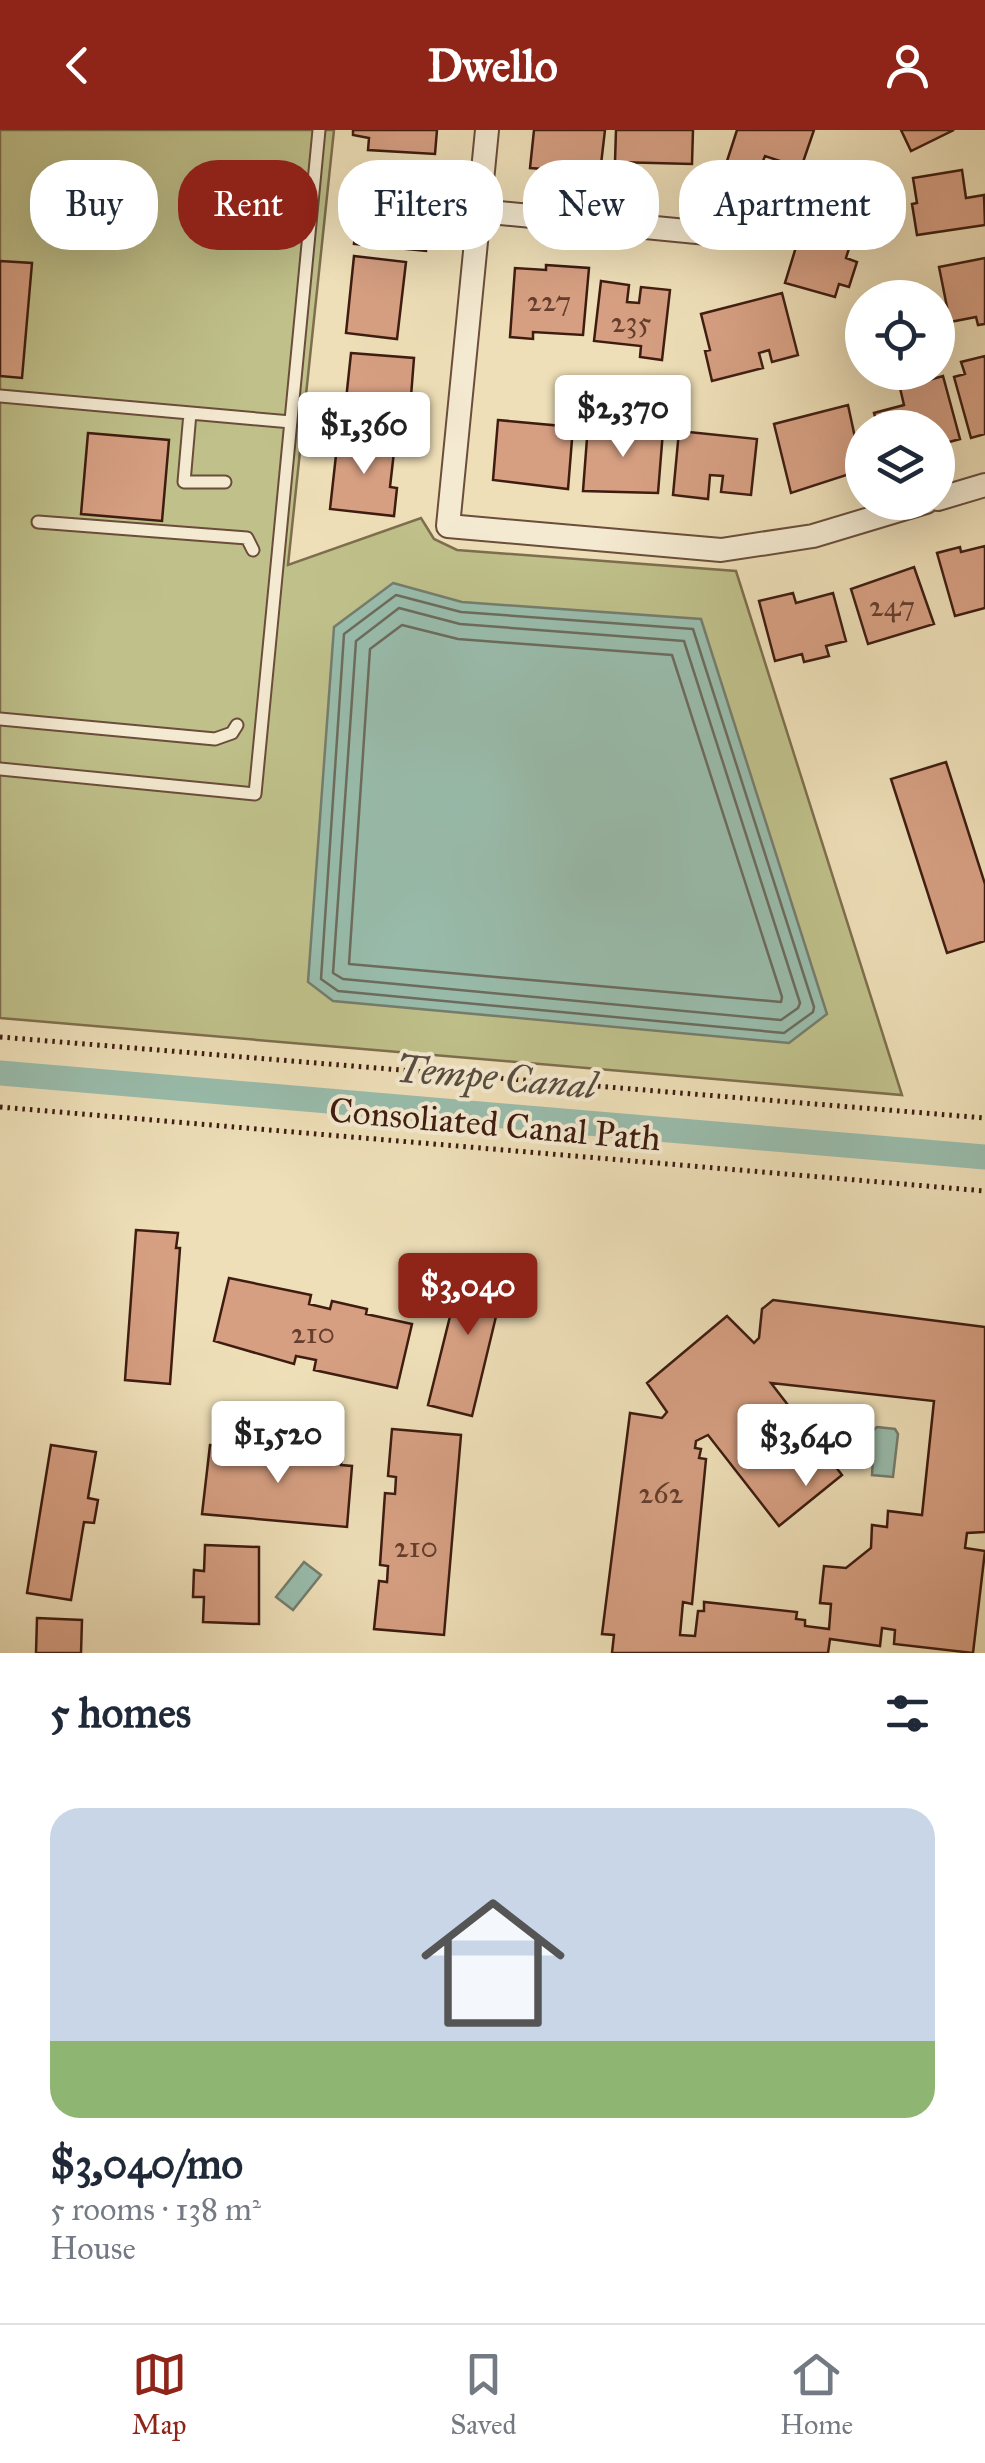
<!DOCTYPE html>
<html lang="en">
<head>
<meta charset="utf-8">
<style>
	body { margin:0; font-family:"IM FELL Great Primer",serif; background:#f6f6f7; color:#1f2937; height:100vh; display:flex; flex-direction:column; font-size:38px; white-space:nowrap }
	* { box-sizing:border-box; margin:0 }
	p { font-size:32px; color:#747a83 }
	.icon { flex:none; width:55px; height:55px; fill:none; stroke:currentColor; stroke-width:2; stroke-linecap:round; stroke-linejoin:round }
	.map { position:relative; height:1523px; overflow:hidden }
	.sheet { display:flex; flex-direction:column; background:#fff; flex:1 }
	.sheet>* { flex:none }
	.banner { position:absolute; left:30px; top:30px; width:925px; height:90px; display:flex; gap:20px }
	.controls { position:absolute; left:845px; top:150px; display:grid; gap:20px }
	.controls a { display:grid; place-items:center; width:110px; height:110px; border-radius:50%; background:#fff; box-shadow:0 10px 40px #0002; font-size:50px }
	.price { position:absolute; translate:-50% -85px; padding:0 22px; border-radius:10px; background:#fff; color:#222; font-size:32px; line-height:65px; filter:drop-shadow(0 2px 5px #0008) }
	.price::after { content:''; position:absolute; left:50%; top:60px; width:30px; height:22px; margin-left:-15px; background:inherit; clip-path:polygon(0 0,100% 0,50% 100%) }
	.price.on { background:#8f2418; color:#fff }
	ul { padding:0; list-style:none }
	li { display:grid; align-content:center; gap:20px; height:530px; padding:0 50px }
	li+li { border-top:2px solid #e0e1e3 }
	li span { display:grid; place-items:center; height:310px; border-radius:30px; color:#555 }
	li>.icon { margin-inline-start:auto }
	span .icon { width:180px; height:180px; fill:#fffc; stroke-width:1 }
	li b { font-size:42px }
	h2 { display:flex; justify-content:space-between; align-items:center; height:120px; padding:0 50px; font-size:42px }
	.tag { padding:0 35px; border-radius:40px; background:#fff; box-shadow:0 10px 40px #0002; font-size:35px; line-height:90px }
	.tag.on { background:#8f2418; color:#fff }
	header { display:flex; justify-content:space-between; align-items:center; height:130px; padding:0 50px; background:#8f2418; color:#fff; font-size:45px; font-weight:800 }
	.menu { display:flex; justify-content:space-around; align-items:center; height:140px; border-top:2px solid #e0e1e3; background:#fff; font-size:28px; color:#747a83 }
	.menu a { display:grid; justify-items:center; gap:5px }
	.menu .on { color:#8f2418 }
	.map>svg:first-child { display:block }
</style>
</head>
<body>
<header><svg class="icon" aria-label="back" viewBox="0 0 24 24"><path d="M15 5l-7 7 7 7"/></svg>Dwello<svg class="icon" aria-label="person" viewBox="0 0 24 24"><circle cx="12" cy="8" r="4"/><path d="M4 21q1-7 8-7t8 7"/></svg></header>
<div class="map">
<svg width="985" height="1523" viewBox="0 0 985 1523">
	<rect width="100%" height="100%" fill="#eedfb8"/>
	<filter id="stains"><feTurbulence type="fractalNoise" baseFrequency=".002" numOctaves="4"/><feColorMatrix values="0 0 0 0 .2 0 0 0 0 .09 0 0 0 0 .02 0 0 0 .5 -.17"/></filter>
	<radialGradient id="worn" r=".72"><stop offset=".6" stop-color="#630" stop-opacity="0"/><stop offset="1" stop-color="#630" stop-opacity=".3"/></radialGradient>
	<path fill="#bfc08a" stroke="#7e6e4d" stroke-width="2.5" d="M0,0H334L288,435L421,388L434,409L457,420L736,441L902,965L0,888Z"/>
	<path fill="#99bdad" stroke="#757d6e" stroke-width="2.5" d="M393,453L462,472L701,489L827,884L789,913L333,871L308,852L334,497Z
		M877,1297L895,1299L898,1304L893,1347L872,1345L873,1327L863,1316L864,1308Z
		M304,1432L321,1445L293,1480L276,1467Z"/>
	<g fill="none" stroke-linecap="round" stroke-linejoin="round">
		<path stroke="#6c6c5e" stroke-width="2.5" d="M396,465L461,482L693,499L814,877L813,882L784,903L338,861L321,849L344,504Z
			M399,478L460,494L684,511L800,873L798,878L781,890L343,849L333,843L356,511Z
			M402,495L458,509L672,525L782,867L781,872L349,834L370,519Z"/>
		<path stroke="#99bdad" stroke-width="25" d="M0,943L985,1027"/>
	</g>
	<path fill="#d69f82" stroke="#3e1c10" stroke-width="2.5" fill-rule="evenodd" d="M353,0H437L435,24L368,20L369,8L353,5Z
		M534,0H605L600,43L530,38Z
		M616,0H693L692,34L615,32Z
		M737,0H814L801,38L765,26L759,41L727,31Z
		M901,0H954L911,21Z
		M362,35L421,41L419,66L409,65L406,91L429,93L426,121L354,114Z
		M962,40L966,68L984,65L985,95L917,105L912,74L917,73L913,48Z
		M807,81L856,96L846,128L857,132L849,157L839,154L835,167L785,153Z
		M354,126L406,132L397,209L346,203Z
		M985,128V194L978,195L976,187L950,192L939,137Z
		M0,131L32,133L22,248L0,246Z
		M546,135L589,138L583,205L533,202V209L510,207L515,138L546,140Z
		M601,151L629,155L627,172L639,173L641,157L670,160L662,230L640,227L641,216L594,211Z
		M782,163L798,225L772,232L769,220L759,223L763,238L712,251L705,221L710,220L701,184Z
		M351,223L414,228L408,305L343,298Z
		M985,226V304L971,308L954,247L965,244L961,232Z
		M943,246L960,309L938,315V298H878L874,283L904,275L900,258Z
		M848,275L862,340L791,363L774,294Z
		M498,290L573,297L568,359L493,350Z
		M588,295L663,301L658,363L583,361Z
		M679,301L757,309L751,365L721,362L723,346L710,345L708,369L673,365Z
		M88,303L169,310L162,391L81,384Z
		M338,307L395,313L390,357L397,358L394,386L330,379Z
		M985,416V478L955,486L937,423L960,417L961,422Z
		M914,437L934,494L868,514L851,459Z
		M793,463L796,473L833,463L846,511L826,516L829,526L804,532L802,524L775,531L759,471Z
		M946,632L985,754V811L947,823L891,649Z
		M136,1100L178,1103L176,1118H180L170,1254L125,1250Z
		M464,1130L507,1141L472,1286L428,1275Z
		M229,1148L311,1165L309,1174L330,1179L332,1171L367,1179L366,1184L412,1194L397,1258L314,1240L316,1230L296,1226L294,1234L214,1211Z
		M773,1170L985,1197V1402L967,1403L965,1418L985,1421L973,1523L894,1514L895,1500L882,1498L880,1516L830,1509L828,1523H612L614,1505L602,1504L630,1283L662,1288L667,1282L647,1253L727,1186L754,1213L759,1208L762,1179ZM771,1253L934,1271L922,1385L888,1381L887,1397L872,1395L871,1418L846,1438L824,1436L820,1473L831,1474L829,1499L805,1496V1490L796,1489L797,1482L704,1472V1481H698L695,1506L680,1505L683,1472L692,1474L706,1329L699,1328L701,1319L695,1318L696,1311L708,1305L779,1396L842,1345Z
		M392,1299L461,1305L444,1505L374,1499L379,1451L387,1452L388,1436L380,1435L385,1363L395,1364L396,1347L388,1346Z
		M51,1315L96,1322L88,1368L98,1370L94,1393L84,1392L71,1470L27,1463Z
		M210,1315L342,1325L341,1335L352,1336L347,1397L202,1384Z
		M205,1415L259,1417V1494L203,1492L204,1467H193L194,1440L204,1441Z
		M37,1488L82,1490L81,1523H36Z"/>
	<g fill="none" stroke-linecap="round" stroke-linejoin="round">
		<g stroke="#6a4d3a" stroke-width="15">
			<path id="lane" d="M0,266L291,292
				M190,283L184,352H225
				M38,392L247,408L253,420
				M0,589L215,609L232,603L237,595
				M0,639L255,664L319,0"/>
		</g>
		<g stroke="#6a4d3a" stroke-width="26">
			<path id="street" d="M487,0L448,396L721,420L813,406L926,372
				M479,81L707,103
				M938,369L985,355"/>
		</g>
		<path stroke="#3e1c10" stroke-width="5" stroke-dasharray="2.5 5" stroke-linecap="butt" d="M0,907L985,988
			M0,977L985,1061"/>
		<use href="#lane" stroke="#f4ead1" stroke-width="11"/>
		<use href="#street" stroke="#f4ead1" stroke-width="22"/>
	</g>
	<g text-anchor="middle" stroke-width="8" stroke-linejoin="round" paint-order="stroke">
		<g font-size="30" fill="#643d2c">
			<text x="549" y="181">227</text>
			<text x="631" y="202">235</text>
			<text x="892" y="486">247</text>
			<text x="313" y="1213">210</text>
			<text x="661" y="1373">262</text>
			<text x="416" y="1427">210</text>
		</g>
		<g font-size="35" fill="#3e1c10" stroke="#f4ead1">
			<text transform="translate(495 994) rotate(5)" y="12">Consoliated Canal Path</text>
		</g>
		<g font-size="38" font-style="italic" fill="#594c3f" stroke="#f4ead1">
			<text transform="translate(496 947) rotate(5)" y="13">Tempe Canal</text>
		</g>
	</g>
	<rect width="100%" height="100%" filter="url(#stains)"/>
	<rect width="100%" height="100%" fill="url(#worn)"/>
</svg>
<div class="controls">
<a><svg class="icon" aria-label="locate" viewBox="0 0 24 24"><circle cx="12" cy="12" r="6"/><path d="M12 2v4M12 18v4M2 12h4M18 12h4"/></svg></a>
<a><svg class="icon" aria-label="layers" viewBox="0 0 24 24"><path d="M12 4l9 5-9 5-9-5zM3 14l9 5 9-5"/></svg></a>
</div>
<b class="price" style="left:623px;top:330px">$2,370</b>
<b class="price" style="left:364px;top:347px">$1,360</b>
<b class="price on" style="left:468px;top:1208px">$3,040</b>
<b class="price" style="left:278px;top:1356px">$1,520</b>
<b class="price" style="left:806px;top:1359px">$3,640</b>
<div class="banner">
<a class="tag">Buy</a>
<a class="tag on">Rent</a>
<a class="tag">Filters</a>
<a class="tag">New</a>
<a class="tag">Apartment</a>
</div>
</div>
<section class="sheet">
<h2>5 homes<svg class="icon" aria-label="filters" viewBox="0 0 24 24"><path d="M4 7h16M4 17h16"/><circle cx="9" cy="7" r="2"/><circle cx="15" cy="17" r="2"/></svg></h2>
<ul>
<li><span style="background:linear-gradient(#c9d6e8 75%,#8fb573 0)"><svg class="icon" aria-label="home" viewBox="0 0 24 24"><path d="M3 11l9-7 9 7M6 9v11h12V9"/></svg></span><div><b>$3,040/mo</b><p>5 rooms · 138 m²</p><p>House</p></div></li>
</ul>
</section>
<nav class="menu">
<a class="on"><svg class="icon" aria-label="map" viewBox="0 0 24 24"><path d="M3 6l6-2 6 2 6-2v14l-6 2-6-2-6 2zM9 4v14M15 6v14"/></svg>Map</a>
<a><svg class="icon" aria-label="saved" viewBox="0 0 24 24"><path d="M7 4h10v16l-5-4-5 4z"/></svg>Saved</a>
<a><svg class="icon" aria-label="home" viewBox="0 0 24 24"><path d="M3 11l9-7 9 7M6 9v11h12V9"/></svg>Home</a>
</nav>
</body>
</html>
